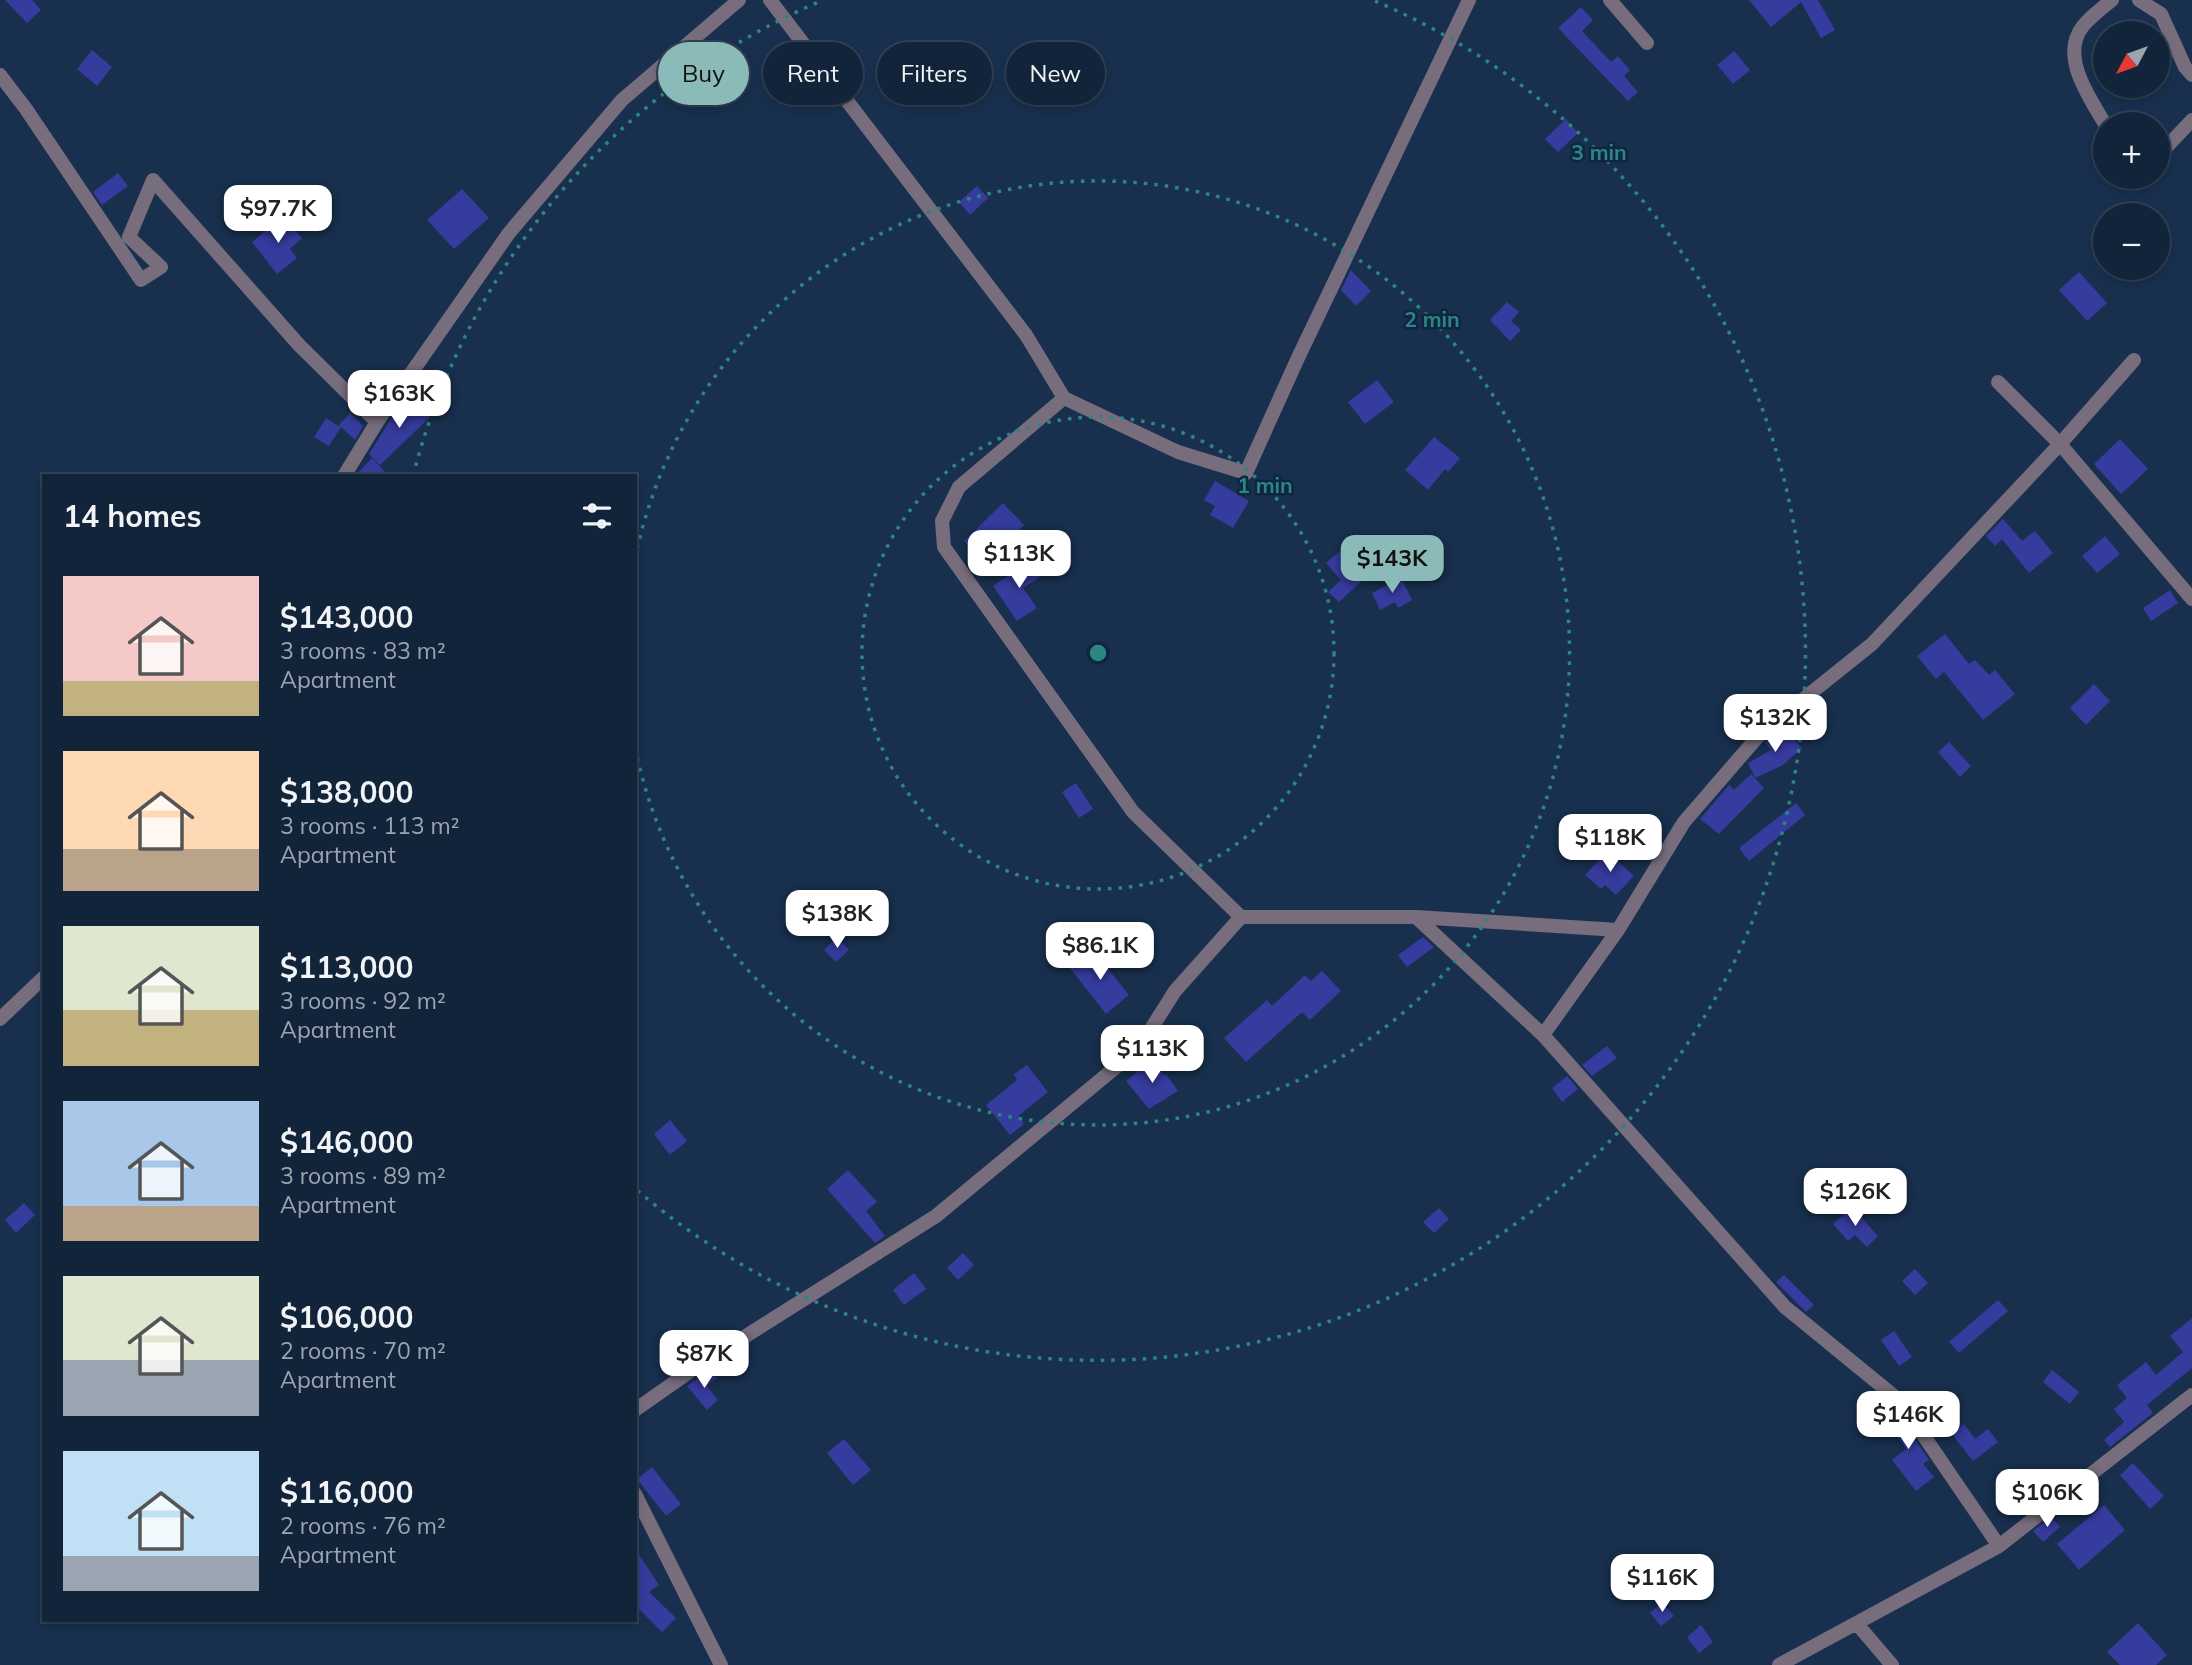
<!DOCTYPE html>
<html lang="en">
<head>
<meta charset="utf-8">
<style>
	body { margin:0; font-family:Mulish,sans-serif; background:#1f3045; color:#f1f3f6; height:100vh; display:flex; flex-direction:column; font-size:26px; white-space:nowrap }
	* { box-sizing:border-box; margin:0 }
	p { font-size:23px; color:#9ca4af }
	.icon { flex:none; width:38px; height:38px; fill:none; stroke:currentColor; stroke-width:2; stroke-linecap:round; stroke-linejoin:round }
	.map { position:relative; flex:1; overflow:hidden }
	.sheet { position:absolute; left:42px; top:474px; width:595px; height:1148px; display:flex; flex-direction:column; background:#12243a; border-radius:0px; box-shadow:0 4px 10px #0003,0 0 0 2px #314154 }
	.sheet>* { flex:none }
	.banner { position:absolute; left:658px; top:42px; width:665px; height:63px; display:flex; gap:14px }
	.needle { width:46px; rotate:229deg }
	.controls { position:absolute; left:2093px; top:21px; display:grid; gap:14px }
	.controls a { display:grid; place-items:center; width:77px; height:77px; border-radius:50%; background:#12243a; box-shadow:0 4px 10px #0003,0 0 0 2px #314154; font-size:35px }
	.price { position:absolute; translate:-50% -60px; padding:0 16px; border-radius:14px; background:#fff; color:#222; font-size:23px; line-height:46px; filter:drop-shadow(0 2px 4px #0008) }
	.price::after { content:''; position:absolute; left:50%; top:42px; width:21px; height:16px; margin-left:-10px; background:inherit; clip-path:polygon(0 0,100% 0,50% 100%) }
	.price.current { background:#8bbbb9; color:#111 }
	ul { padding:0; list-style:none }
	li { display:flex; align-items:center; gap:21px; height:175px; padding:0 21px }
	li span { display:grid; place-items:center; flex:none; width:196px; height:140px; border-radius:0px; color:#555 }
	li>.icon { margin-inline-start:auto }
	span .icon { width:84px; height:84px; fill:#fffc; stroke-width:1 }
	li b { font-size:30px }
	h2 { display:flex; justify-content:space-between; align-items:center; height:84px; padding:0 21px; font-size:30px }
	.pill { padding:0 24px; border-radius:32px; background:#12243a; box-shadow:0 4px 10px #0003,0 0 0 2px #314154; font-size:24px; line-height:63px }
	.pill.current { background:#8bbbb9; color:#111 }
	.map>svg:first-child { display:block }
</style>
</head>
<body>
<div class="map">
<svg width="2192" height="1665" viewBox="0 0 2192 1665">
	<rect width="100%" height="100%" fill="#18304e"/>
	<path fill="#363b9e" d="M5,0H32L41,10L27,23Z
		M1749,0H1818L1835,30L1821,38L1801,2L1771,27Z
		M1581,7L1593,20L1582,31L1611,62L1618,56L1630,70L1624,76L1638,92L1628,101L1558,28Z
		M92,50L112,67L97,86L77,69Z
		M1734,51L1750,70L1733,84L1717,65Z
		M1566,119L1578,133L1558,152L1545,139Z
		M118,173L128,186L102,205L93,192Z
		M977,186L988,198L970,215L959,202Z
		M462,189L489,218L454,249L427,220Z
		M282,217L302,238L290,249L297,258L277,274L252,242Z
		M1351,270L1371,291L1356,306L1341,290Z
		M2079,272L2107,303L2087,321L2059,290Z
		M1507,302L1519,312L1511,321L1521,330L1510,341L1490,320Z
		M1377,380L1394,402L1365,424L1348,402Z
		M411,397L430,417L380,465L369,454L396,411Z
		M350,413L363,426L355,440L341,427L329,446L314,437L326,418L340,427L339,425Z
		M1434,437L1460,458L1448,472L1445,469L1428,490L1405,470Z
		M2120,439L2148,469L2121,494L2094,464Z
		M372,458L389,476H355Z
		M1215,481L1249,501L1233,528L1210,515L1215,506L1204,500Z
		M1003,503L1024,525L1001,548L992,538L976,554L964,541Z
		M2003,519L2022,541L2035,531L2053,553L2029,573L2002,539L1995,546L1986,536Z
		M2105,536L2120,554L2097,573L2082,556Z
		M1340,551L1366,577L1339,602L1328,592L1341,580L1326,563Z
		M1033,559L1044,574L1023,588L1037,608L1017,621L993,586Z
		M1401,578L1412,600L1398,608L1395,602L1380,610L1372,593Z
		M2170,590L2178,603L2151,621L2143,608Z
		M1945,634L1969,664L1975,660L1989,675L1995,670L2015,694L1983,720L1944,672L1936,679L1917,656Z
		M2094,684L2110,701L2086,725L2070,708Z
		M1783,728L1802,748L1783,765L1755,778L1748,763L1771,750L1765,743Z
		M1949,742L1971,766L1960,777L1938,752Z
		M1751,774L1764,788L1719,834L1700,819L1729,785L1734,790Z
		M1076,783L1093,809L1079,818L1062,792Z
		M1796,803L1805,815L1749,861L1739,848Z
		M1607,851L1634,876L1616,895L1605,885L1601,889L1585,875Z
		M837,937L849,950L836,962L824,950Z
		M1423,937L1434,947L1407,967L1398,955Z
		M1093,950L1129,995L1106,1014L1070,968Z
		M1322,971L1341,991L1310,1020L1302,1012L1246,1062L1224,1038L1267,1000L1272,1006L1305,975L1311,981Z
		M1607,1046L1617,1058L1592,1076L1582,1065Z
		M1151,1061L1164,1075L1166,1074L1178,1091L1149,1109L1126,1081Z
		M1027,1065L1048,1092L1018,1116L1024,1124L1010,1135L986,1105L1017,1080L1014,1074Z
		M1567,1076L1578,1089L1562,1102L1552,1088Z
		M670,1120L687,1141L670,1155L654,1134Z
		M848,1170L877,1202L866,1211L885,1236L875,1243L827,1189Z
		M24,1203L35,1215L16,1233L5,1220Z
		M1852,1207L1878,1236L1867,1247L1855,1235L1848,1241L1833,1224Z
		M1439,1208L1449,1219L1434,1233L1423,1222Z
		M963,1253L974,1265L958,1280L947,1268Z
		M1915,1269L1928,1283L1915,1295L1902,1281Z
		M914,1273L926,1289L904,1305L893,1290Z
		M1784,1275L1814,1305L1806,1312L1776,1282Z
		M1998,1300L2008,1311L1959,1353L1949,1342Z
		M2192,1318V1368L2147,1405L2153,1413L2110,1447L2104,1440L2124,1422L2114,1409L2127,1398L2117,1385L2146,1362L2156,1375L2183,1352L2170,1336Z
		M1894,1331L1912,1357L1899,1366L1881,1340Z
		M710,1370L717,1378L707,1386L718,1400L707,1410L687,1386Z
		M2052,1370L2079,1392L2070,1404L2043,1382Z
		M1886,1402L1893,1408L1929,1460L1923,1464L1934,1477L1916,1491L1892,1460L1906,1449L1878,1407Z
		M1964,1424L1975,1439L1988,1429L1998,1442L1973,1461L1952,1434Z
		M844,1439L871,1470L853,1485L827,1453Z
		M2133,1463L2164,1496L2150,1509L2120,1475Z
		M652,1467L681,1504L666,1516L637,1479Z
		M2104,1505L2125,1530L2079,1570L2057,1544Z
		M2051,1517L2060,1527L2043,1542L2033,1531Z
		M635,1549L659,1585L649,1592L676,1618L662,1632L635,1605Z
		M1662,1602L1674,1616L1661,1626L1650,1613Z
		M2138,1623L2167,1655L2156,1665H2120L2107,1652Z
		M1701,1625L1713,1642L1699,1653L1687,1637Z"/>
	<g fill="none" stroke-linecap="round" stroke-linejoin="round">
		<path stroke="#786d7d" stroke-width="14" d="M770,0L1026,335L1064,398L959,487L942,521L944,547L1133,812L1241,917H1416L1543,1035L1785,1307L1900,1401L1999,1546
			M1610,0L1647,43
			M2139,0L2161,14L2185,67L2192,75
			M0,75L26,109L141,280L161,267L129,237L153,180L299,345L377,422
			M2105,124C2090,98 2059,56 2083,26C2091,16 2102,8 2112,0
			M2158,156L2192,120
			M1998,382L2060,444L2192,599
			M1064,398L1178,452L1246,473L1297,360L1469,0
			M344,476L377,422L509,233L622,100L739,0
			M1416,917L1618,930
			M0,1019L44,977
			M1543,1035L1618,930L1684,822L1761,733L1872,644L2060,444L2134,360
			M635,1410L692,1370L936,1216L1139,1048L1175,991L1241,917
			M635,1494L721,1665
			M1857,1624L1892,1665
			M1779,1665L1999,1546L2192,1395"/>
	</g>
	<g fill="none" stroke="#2c8682" stroke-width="3.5" stroke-dasharray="3.5 7">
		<circle cx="1098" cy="653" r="236"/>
		<path d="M635 559A472 472 0 1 1 635 747"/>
		<path d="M413 476A708 708 0 0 1 821 1M1375 1A708 708 0 1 1 638 1191"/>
	</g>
	<circle cx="1098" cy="653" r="10" fill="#2c8682" stroke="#0e2643" stroke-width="3.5"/>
	<g font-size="21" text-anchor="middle" font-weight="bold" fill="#2c8682" stroke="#0e2643" stroke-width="5" stroke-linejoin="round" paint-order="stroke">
		<text x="1599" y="160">3 min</text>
		<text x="1432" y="327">2 min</text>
		<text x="1265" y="493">1 min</text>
	</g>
</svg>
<div class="controls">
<a><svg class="needle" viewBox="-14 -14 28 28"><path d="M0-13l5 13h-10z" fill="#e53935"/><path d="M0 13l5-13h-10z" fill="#9ca4af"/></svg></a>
<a>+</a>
<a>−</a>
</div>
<b class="price" style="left:278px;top:245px">$97.7K</b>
<b class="price" style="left:399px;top:430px">$163K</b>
<b class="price" style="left:1019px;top:590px">$113K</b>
<b class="price current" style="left:1392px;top:595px">$143K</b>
<b class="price" style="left:1775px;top:754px">$132K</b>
<b class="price" style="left:1610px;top:874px">$118K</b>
<b class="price" style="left:837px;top:950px">$138K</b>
<b class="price" style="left:1100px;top:982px">$86.1K</b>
<b class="price" style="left:1152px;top:1085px">$113K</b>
<b class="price" style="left:1855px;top:1228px">$126K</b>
<b class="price" style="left:704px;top:1390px">$87K</b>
<b class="price" style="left:1908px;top:1451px">$146K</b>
<b class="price" style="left:2047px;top:1529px">$106K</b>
<b class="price" style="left:1662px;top:1614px">$116K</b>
<div class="banner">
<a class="pill current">Buy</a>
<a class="pill">Rent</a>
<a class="pill">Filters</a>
<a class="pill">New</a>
</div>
<section class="sheet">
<h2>14 homes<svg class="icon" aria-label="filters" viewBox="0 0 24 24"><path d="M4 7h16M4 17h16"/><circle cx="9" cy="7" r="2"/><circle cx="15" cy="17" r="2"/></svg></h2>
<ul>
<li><span style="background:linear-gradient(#f6c9c9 75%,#c2b280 0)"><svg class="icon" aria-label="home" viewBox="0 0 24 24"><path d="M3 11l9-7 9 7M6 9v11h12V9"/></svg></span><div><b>$143,000</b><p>3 rooms · 83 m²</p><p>Apartment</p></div></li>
<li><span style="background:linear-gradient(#ffd9b3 70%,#b9a48a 0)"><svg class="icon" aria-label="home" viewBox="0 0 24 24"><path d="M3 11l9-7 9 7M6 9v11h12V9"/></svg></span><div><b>$138,000</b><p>3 rooms · 113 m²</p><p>Apartment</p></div></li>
<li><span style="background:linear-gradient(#dfe7d0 60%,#c2b280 0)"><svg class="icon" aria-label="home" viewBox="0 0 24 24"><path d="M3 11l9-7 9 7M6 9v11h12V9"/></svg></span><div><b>$113,000</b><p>3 rooms · 92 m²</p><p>Apartment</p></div></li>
<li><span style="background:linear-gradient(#a9c7e8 75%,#b9a48a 0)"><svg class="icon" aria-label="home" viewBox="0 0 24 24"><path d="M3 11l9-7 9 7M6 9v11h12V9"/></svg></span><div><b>$146,000</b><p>3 rooms · 89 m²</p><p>Apartment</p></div></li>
<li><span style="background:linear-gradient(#dfe7d0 60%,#9aa5b1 0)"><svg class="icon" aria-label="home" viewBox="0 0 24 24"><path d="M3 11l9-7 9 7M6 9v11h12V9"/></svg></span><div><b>$106,000</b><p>2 rooms · 70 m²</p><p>Apartment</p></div></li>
<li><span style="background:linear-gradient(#bfe0f5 75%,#9aa5b1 0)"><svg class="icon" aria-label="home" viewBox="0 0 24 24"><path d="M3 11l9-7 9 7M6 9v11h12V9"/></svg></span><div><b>$116,000</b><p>2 rooms · 76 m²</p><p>Apartment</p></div></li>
</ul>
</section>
</div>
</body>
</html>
